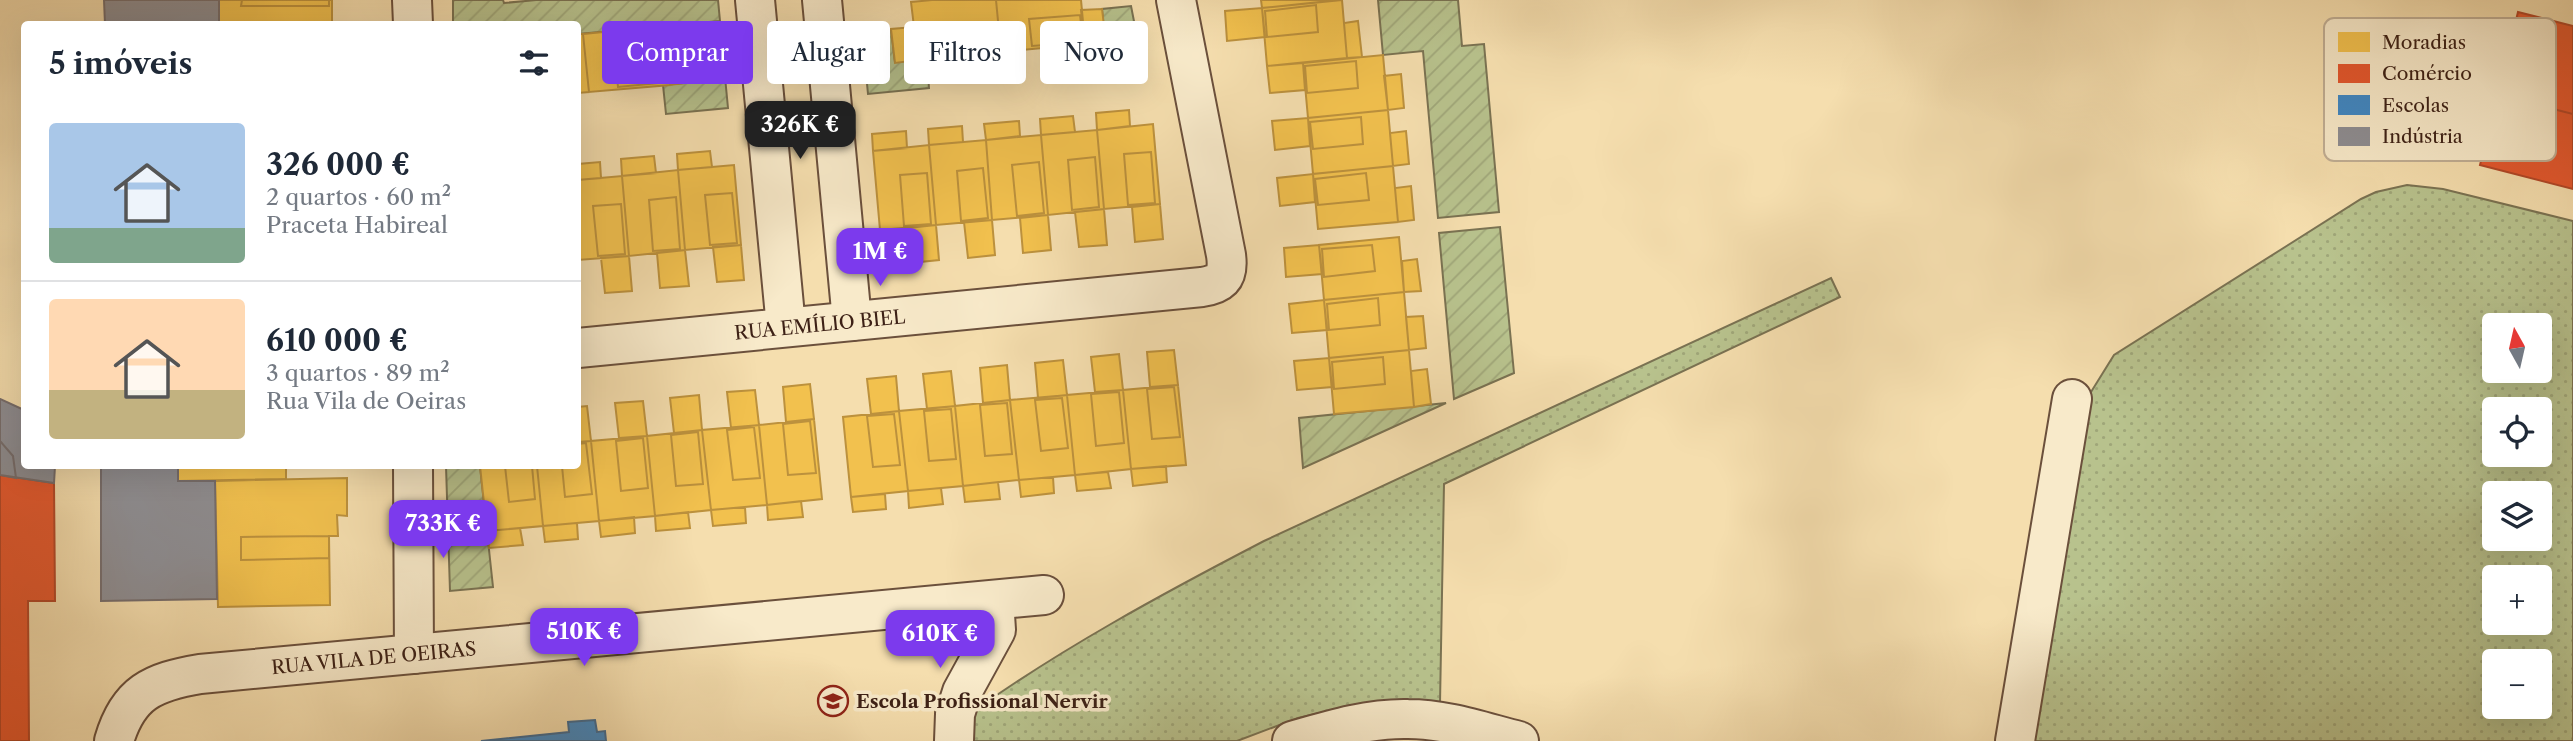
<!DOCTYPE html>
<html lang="pt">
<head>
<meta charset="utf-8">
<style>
	body { margin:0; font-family:"Libre Caslon Text",serif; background:#f6f6f7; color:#1f2937; height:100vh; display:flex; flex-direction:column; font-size:26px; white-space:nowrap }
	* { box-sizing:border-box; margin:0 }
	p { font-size:23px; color:#747a83 }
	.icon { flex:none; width:38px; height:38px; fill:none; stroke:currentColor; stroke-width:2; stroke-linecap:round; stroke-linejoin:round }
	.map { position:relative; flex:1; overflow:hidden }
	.drawer { position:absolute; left:21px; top:21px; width:560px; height:448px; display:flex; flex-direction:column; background:#fff; border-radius:7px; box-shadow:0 7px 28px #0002 }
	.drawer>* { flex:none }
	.hud { position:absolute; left:602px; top:21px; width:665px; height:63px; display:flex; gap:14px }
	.needle { width:46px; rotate:352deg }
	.controls { position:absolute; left:2482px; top:313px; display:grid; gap:14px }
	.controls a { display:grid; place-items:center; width:70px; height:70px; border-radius:7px; background:#fff; box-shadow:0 7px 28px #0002; font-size:35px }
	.price { position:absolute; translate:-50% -60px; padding:0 16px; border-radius:14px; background:#7c3aed; color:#fff; font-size:23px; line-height:46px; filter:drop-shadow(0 2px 4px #0008) }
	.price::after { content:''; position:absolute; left:50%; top:42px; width:21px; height:16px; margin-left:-10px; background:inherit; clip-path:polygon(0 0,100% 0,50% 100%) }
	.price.on { background:#222; color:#fff }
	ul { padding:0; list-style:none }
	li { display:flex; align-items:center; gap:21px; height:175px; padding:0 28px }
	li+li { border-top:2px solid #e0e1e3 }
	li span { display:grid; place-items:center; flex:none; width:196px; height:140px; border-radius:7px; color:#555 }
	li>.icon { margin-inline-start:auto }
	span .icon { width:84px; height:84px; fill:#fffc; stroke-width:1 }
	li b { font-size:30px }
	h2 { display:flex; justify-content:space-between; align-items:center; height:84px; padding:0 28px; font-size:30px }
	.pill { padding:0 24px; border-radius:7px; background:#fff; box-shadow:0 7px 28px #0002; font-size:24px; line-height:63px }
	.pill.on { background:#7c3aed; color:#fff }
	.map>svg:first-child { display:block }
</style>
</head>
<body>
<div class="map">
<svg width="2573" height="741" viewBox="0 0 2573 741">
	<defs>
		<pattern id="grass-dots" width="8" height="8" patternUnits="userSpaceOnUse" patternTransform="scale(1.75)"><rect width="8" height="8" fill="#b8c28d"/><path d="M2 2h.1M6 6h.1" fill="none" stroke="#9fa679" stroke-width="1.8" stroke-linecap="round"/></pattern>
		<pattern id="garden-furrows" width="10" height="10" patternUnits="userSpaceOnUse" patternTransform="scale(1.75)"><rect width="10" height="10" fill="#b8c28d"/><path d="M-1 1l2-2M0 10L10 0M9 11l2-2" fill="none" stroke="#9fa679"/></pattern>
	</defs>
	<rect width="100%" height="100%" fill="#f5deae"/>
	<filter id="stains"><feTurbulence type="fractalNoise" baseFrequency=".00286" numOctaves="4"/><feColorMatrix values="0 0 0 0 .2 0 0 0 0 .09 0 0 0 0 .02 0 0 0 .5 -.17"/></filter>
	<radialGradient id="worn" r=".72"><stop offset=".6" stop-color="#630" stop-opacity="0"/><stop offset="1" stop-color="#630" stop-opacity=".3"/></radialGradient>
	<path fill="url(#grass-dots)" stroke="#7a7252" stroke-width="2" fill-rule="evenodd" d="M2407,185L2443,189L2573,221V741H2029L2086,400L2114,355L2361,199L2376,192ZM2494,326H2539V371H2494ZM2494,410H2539V455H2494ZM2494,494H2539V539H2494ZM2494,578H2539V623H2494ZM2494,662H2539V707H2494Z
		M1831,278L1840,297L1444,484L1440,703L1387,701L1358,704L1298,718L1237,741H971L968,715C1062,648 1162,594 1264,541Z"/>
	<path fill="url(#garden-furrows)" stroke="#7a7252" stroke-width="2" d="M453,0H503L504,3L536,0H718L720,21L578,34V24H453Z
		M1378,0H1458L1462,46L1484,44L1499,212L1438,218L1423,51L1383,55Z
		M1131,6L1143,67L1080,73L1077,44L1105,42L1102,9Z
		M891,29L895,62L927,59L929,88L868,94L862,32Z
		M722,46L728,108L666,114L663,85L694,82L690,49Z
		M1500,227L1514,373L1454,399L1439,233Z
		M1446,403L1303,468L1299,418Z
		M446,466H480L493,587L450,591Z"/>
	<path fill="#f2c14e" stroke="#bc913d" stroke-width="2" d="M219,0H332V24H219Z
		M242,0H329V6H241Z
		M932,0H996L1001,52L918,60L911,2Z
		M996,0H1081L1085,44L1001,52Z
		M1261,0H1339L1262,8Z
		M1342,0L1347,58L1267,66L1262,8Z
		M1316,5L1318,32L1267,37L1265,11Z
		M1262,8L1265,37L1227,41L1225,11Z
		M1102,9L1106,42L1085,44L1081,10Z
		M1080,15L1083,42L1032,46L1029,19Z
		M1358,21L1362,57L1347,58L1344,23Z
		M665,26L670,85L589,92L583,34Z
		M967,26L970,53L919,58L917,30Z
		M914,27L918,60L895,63L891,29Z
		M578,34H583L589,92L578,93Z
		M690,49L694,82L670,85L667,51Z
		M666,55L669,82L618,87L615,60Z
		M1383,55L1388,110L1308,118L1303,63Z
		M1356,61L1358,88L1307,93L1305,66Z
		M1303,63L1305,90L1270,93L1267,66Z
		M1401,74L1404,108L1388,110L1384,76Z
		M1129,110L1130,126L1097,130L1096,113Z
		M1388,110L1393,166L1313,174L1308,118Z
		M1073,116L1075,132L1041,135L1040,119Z
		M1361,117L1363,144L1313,149L1310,122Z
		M1308,118L1310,146L1275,150L1272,121Z
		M1019,121L1020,136L986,140L984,124Z
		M1153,124L1160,204L1104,209L1097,130Z
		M962,126L963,142L929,145L928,129Z
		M1097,130L1104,209L1048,215L1041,135Z
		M906,131L907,148L873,151L872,134Z
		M1406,131L1409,164L1393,166L1390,133Z
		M1041,135L1048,215L992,220L986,140Z
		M986,140L992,220L936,225L929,145Z
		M929,145L936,225L880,230L873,151Z
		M710,151L712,167L678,170L677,154Z
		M1151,152L1155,203L1128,205L1124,154Z
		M654,156L656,173L622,176L621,159Z
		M1095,157L1099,207L1072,210L1068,160Z
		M600,162L601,178L578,180V164Z
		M1039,162L1044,213L1017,216L1012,165Z
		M734,165L741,245L685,250L678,170Z
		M1393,166L1398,222L1318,229L1313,174Z
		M983,168L988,218L961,221L957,171Z
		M678,170L685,250L629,256L622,176Z
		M927,173L931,224L904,226L900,175Z
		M1366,173L1369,200L1318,205L1315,179Z
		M1313,174L1315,202L1280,206L1277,178Z
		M622,176L629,256L578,260V180Z
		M1411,186L1414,220L1398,222L1395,188Z
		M732,193L737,243L710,245L705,195Z
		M676,197L680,249L653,251L649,200Z
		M621,204L625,254L598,256L593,206Z
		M1160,204L1163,239L1135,242L1132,207Z
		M1104,209L1107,245L1079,247L1075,212Z
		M1048,215L1051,250L1023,253L1020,218Z
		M992,220L995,255L968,258L964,222Z
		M936,225L939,260L911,263L908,228Z
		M1399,237L1404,292L1324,300L1319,245Z
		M741,245L744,280L717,282L713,247Z
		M1319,245L1322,274L1286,277L1284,248Z
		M1372,245L1375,271L1324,277L1322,249Z
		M685,250L689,286L660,288L657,253Z
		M629,256L632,291L605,293L601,258Z
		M1417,259L1421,291L1404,292L1402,261Z
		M1404,292L1409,350L1329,358L1324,300Z
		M1378,298L1380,325L1329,330L1327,304Z
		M1324,300L1327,330L1292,333L1289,304Z
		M1423,316L1426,348L1409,350L1406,317Z
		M1174,350L1178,385L1150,387L1147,352Z
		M1409,350L1414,407L1334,414L1329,358Z
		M1119,354L1123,390L1095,392L1091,357Z
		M1383,357L1385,384L1334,389L1332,362Z
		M1329,358L1332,387L1297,390L1294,361Z
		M1063,360L1067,395L1038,398L1035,363Z
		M1007,365L1010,400L983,403L980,368Z
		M1427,369L1431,404L1414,407L1411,371Z
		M951,371L955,406L927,409L923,374Z
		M896,376L899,411L871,414L867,379Z
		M810,384L814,419L786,422L783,387Z
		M1178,385L1186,465L1131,469L1123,390Z
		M1174,387L1180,437L1152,439L1147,389Z
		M755,390L759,425L731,428L727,392Z
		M1123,390L1131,469L1075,475L1067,395Z
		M1119,392L1124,443L1096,446L1091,394Z
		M699,395L702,430L674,433L670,398Z
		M1067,395L1075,475L1019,480L1010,400Z
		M1062,398L1068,448L1041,451L1035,400Z
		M1010,400L1019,480L963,486L955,406Z
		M643,401L647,436L619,438L615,403Z
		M1007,403L1012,454L985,456L980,405Z
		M587,406L591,441L578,442V407Z
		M955,406L963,486L908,491L899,411Z
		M951,409L956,459L929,461L924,411Z
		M899,411L908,491L851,497L843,417Z
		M894,414L900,465L873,467L867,416Z
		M814,419L822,499L767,505L759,425Z
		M810,421L816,473L788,475L783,424Z
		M759,425L767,505L711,510L702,430Z
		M754,427L760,478L733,480L727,430Z
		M702,430L711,510L655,516L647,436Z
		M698,432L703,484L676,486L671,435Z
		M647,436L655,516L599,521L591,441Z
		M643,438L648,488L621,491L616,441Z
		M591,441L599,521L543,526L537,466H578V442Z
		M586,443L592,494L565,497L562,466H578V444Z
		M178,466H286V479L178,481Z
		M480,466H537L543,526L487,531Z
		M505,466H532L535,499L509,502Z
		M1166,466L1167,482L1133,486L1131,469Z
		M1108,472L1111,488L1077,491L1075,475Z
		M1053,477L1054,493L1021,497L1019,480Z
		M347,478V516L337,515L338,536H329L330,605L218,607L215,481Z
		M998,482L1000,499L965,502L963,486Z
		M941,488L943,504L909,508L908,491Z
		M885,494L886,509L853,512L851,497Z
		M801,501L803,517L768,520L767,505Z
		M745,507L746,523L713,526L711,510Z
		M688,512L690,528L656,531L655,516Z
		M634,517L635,533L601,537L599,521Z
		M577,523L578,539L545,542L543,526Z
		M520,528L523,545L489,548L487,531Z
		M329,536V558L241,560V537Z"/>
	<path fill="#e4572e" stroke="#b24727" stroke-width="2" d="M2518,12L2573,26V114L2498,95Z
		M2498,95L2573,114V189L2480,165Z
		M0,475L54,483L55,601H28L29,741H0Z"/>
	<path fill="#3f88c5" stroke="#3e6990" stroke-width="2" d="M595,720L597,732L605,731L606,741H481L569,732L568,722Z"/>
	<path fill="#8d8d92" stroke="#756d6d" stroke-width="2" d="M104,0H219V24H105Z
		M0,399L24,410V466H55L54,483L0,475Z
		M0,441L13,456L16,478L0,475Z
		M101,466H178V481H215L217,599L101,601Z"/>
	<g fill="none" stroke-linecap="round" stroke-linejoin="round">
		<g stroke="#6b503c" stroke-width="42">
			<g id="minor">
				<path d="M412,0L413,24"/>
				<path d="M755,0L786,327"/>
				<path d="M822,0L852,321"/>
				<path id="s1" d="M578,348L1202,287C1222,284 1229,276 1226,255L1176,0"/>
				<path d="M413,466L414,654"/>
				<path id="s2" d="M114,741C128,693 152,682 200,674L1044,595"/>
				<path d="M954,741L955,714L962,692L996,630L994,600"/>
				<path d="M1292,741C1330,730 1369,718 1408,719C1446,719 1483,732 1519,741"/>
				<path d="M2015,741L2072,399"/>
			</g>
		</g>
		<use href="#minor" stroke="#f8eaca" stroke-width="38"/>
	</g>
	<defs>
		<g id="university-ring" transform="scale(1.575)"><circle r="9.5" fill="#f8eaca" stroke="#8f2418" stroke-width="1.5"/><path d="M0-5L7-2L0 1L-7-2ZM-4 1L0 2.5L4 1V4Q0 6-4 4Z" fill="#8f2418"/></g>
	</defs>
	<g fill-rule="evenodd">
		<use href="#university-ring" x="833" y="701"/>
	</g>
	<g text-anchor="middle" stroke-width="7" stroke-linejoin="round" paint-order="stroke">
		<g font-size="19" fill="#3d2116" stroke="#f8eaca">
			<text dy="7" stroke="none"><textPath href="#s1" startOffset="243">RUA EMÍLIO BIEL</textPath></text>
			<text dy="7" stroke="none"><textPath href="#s2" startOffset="292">RUA VILA DE OEIRAS</textPath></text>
		</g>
		<g font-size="19" font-weight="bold" fill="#3d2116" stroke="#f8eaca" text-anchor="start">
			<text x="856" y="708">Escola Profissional Nervir</text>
		</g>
	</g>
	<rect x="2324" y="18" width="232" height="143" rx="10" fill="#f8eaca" stroke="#c0ae94" stroke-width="2"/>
	<rect x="2338" y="32" width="32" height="20" fill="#f2c14e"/>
	<rect x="2338" y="64" width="32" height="19" fill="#e4572e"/>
	<rect x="2338" y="95" width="32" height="20" fill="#3f88c5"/>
	<rect x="2338" y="127" width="32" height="19" fill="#8d8d92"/>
	<g font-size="19" fill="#3d2116">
		<text x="2382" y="49">Moradias</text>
		<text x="2382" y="80">Comércio</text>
		<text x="2382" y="112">Escolas</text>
		<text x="2382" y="143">Indústria</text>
	</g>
	<rect width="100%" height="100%" filter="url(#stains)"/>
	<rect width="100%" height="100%" fill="url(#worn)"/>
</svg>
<div class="controls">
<a><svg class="needle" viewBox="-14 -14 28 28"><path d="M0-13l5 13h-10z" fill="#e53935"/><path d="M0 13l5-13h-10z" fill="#747a83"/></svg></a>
<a><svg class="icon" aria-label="locate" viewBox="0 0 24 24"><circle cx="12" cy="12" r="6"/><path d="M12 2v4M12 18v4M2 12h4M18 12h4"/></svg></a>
<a><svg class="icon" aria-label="layers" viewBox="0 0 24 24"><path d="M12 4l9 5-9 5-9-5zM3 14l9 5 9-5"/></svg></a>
<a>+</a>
<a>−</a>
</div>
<b class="price on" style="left:800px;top:161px">326K €</b>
<b class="price" style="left:880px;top:288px">1M €</b>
<b class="price" style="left:443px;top:560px">733K €</b>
<b class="price" style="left:584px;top:668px">510K €</b>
<b class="price" style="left:940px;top:670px">610K €</b>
<div class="hud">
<a class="pill on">Comprar</a>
<a class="pill">Alugar</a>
<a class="pill">Filtros</a>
<a class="pill">Novo</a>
</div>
<section class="drawer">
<h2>5 imóveis<svg class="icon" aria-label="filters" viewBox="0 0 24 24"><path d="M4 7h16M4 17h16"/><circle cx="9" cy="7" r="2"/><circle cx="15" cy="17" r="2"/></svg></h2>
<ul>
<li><span style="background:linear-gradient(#a9c7e8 75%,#7fa58c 0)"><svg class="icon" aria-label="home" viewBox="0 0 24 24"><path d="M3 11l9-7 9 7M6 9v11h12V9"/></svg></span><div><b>326 000 €</b><p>2 quartos · 60 m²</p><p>Praceta Habireal</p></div></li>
<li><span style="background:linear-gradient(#ffd9b3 65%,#c2b280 0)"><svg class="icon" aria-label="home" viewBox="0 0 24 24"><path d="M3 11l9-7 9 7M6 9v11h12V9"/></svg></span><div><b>610 000 €</b><p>3 quartos · 89 m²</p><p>Rua Vila de Oeiras</p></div></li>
</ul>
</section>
</div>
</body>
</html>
